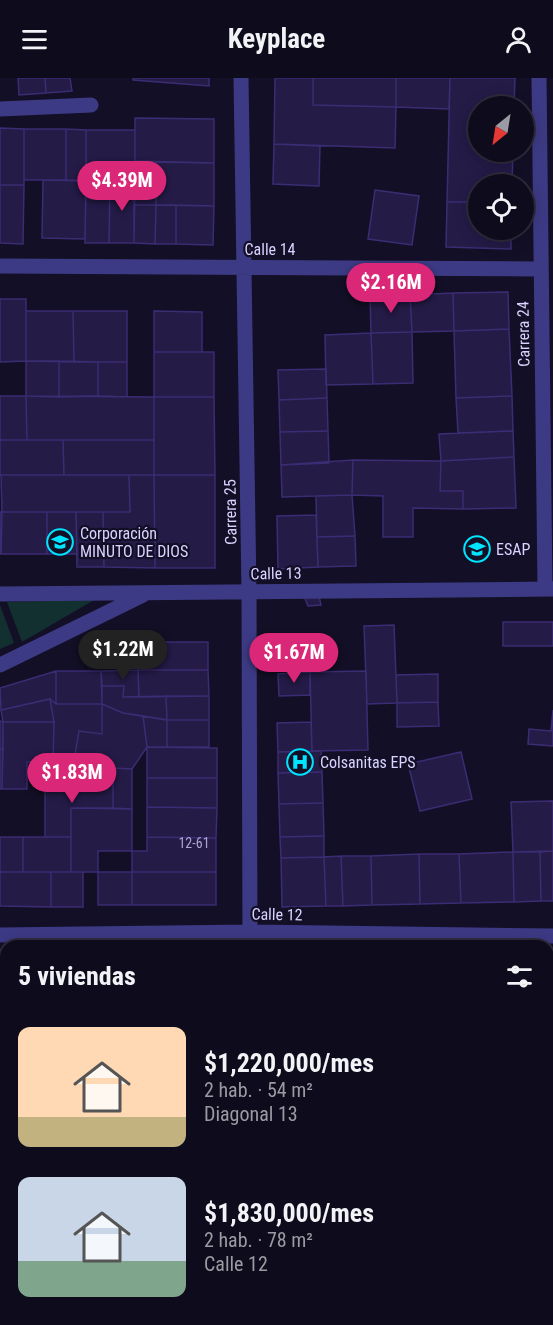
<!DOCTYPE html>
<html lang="es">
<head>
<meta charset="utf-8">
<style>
	body { margin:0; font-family:"Roboto Condensed",sans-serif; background:#171425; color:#f1f3f6; height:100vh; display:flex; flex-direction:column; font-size:22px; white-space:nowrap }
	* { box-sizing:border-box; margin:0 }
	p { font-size:20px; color:#9b9ba3 }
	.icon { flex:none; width:33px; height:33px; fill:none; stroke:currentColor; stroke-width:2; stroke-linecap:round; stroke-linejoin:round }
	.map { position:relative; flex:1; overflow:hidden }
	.panel { position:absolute; left:0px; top:862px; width:554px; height:386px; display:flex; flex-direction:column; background:#0e0b1c; border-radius:18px 18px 0 0; box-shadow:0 3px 15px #0003,0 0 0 2px #2e2b3b }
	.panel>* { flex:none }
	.needle { width:39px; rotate:210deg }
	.fabs { position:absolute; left:468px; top:18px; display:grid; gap:12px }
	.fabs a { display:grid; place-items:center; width:66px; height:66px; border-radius:50%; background:#0e0b1c; box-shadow:0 3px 15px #0003,0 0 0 2px #2e2b3b; font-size:30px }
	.price { position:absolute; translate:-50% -51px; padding:0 14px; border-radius:21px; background:#db2777; color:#fff; font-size:20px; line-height:39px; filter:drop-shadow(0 2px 3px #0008) }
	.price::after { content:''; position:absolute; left:50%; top:36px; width:18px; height:14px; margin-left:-9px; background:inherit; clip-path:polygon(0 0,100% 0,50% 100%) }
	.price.current { background:#222; color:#fff }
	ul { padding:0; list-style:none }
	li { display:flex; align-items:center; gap:18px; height:150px; padding:0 18px }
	li span { display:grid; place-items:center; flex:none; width:168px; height:120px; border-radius:12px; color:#555 }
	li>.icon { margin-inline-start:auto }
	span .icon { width:72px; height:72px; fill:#fffc; stroke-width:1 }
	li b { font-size:26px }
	h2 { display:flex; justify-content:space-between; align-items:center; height:72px; padding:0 18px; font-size:26px }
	header { display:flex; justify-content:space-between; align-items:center; height:78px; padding:0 18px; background:#0e0b1c; font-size:27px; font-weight:700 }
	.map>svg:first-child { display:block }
</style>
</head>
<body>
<header><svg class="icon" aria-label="menu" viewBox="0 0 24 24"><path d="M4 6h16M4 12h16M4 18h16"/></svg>Keyplace<svg class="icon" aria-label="person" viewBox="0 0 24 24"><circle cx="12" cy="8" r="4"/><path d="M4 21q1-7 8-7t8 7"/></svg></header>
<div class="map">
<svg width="553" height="1247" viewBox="0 0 553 1247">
	<rect width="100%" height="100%" fill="#130f26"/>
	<path fill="#12302f" d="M94,522L22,564L7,524Z
		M0,527L14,565L0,571Z
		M0,1192H6V1242H26L27,1247H0Z"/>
	<path fill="#241b47" stroke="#3b2d73" stroke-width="1.5" d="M18,0H45L46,15L19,17Z
		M45,0H70L72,13L46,15Z
		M133,0H209V8L133,2Z
		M275,0H313V27L396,29L395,70L274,66Z
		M313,0H396V29L313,27Z
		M396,0H450L449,31L396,29Z
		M450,0H515L514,28H478V74H513L512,106H478V124H447Z
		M135,40L214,41V85L135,83Z
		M0,50L24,51V107H0Z
		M24,51H66V102H24Z
		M66,51L86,52V103L66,102Z
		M86,52H135V103H86Z
		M274,66L320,68L319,108L273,106Z
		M135,83L156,84V127H134Z
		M156,84L214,85V128L156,127Z
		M43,102L86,103L85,161L42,160Z
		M86,103H110L109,165H85Z
		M110,103H135L134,165H109Z
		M0,107H24L23,166L0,165Z
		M375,112L419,118L412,167L368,161Z
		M447,124H478V152H511V171L446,169Z
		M134,127H156L155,166L134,165Z
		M156,127H176V166H155Z
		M176,127L214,128L213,167L176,166Z
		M508,214L509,251L454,253L453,215Z
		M453,215L454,253L412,254L410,217Z
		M410,217L412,254L371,255L370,218Z
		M0,221H26V283L0,284Z
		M26,233H73L74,284L26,283Z
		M73,233H127V284H74Z
		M154,233L202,234V274H154Z
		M509,251L512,318L456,320L454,253Z
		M412,254L413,305L373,306L371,255Z
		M371,255L373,306L326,307L325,257Z
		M154,274H214V319H154Z
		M26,283H59V319L26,318Z
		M59,283L98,284V318L59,319Z
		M98,284H127V319L98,318Z
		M326,291L327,320L279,322L278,292Z
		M0,318H26L27,362H0Z
		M26,318L154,319V362H27Z
		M512,318L513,353L458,355L456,320Z
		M154,319H214L215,397H154Z
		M327,320L328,353L280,354L279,322Z
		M328,353L329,385L281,387L280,354Z
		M513,353L514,379L441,383L439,356Z
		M0,362H63L64,397H0Z
		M63,362H154V397H64Z
		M514,379L516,430L463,431V413H440L441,383Z
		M353,382L441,383L440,413H463V431L413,430V459H383V418L352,417Z
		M353,382L352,417L282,419L281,387Z
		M1,397H129L130,434H2Z
		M129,397H154L155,490L104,489L103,434H130Z
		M154,397H215V490H155Z
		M352,417L355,458L317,459L316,418Z
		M0,434H2L1,476H0Z
		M2,434H47V476H1Z
		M47,434H76L77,476H47Z
		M76,434H103L104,489H77Z
		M316,437L318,489L278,491L277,438Z
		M355,458L356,488L318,489L317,459Z
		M304,518H319L321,527L308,528Z
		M503,544H553V568H503Z
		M394,547L397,625L367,626L364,548Z
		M138,564H208V592H138Z
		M138,592H208L209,618L139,619Z
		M138,592L139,619H123L124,608H102L101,593Z
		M56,593H101L102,626H56Z
		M56,593V626L50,621L1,632L0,610Z
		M366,593L368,672L312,673L310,594Z
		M310,594V617L279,618L278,596Z
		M438,596V624L397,625L396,597Z
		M102,608H124L123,619L166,618L167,642L123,635L102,626Z
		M166,618H209V642H167Z
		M50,621L54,644H3L1,632Z
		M50,621L56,626H102V656L79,653L74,683L53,684L54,644Z
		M438,624L439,648L397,649V625Z
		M102,626L123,635L143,638L147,669L132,691L113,690L74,683L79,653L102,656Z
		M553,632V668L528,666L529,651L551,653Z
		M143,638L167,642V669H147Z
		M167,642H209V669H167Z
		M0,643L3,644V671H0Z
		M3,644H54L53,684H27V711H2Z
		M311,644L312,673L278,674L277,645Z
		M147,669L217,670V700H147Z
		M0,671H3L2,711H0Z
		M321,673L322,694L278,695V674Z
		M461,674L472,721L420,733L408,686Z
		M113,690L132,691V731L113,730Z
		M322,694L323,725L279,726L278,695Z
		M147,700H217V730L147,729Z
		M45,705L113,706V730H71V759H45Z
		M553,723V773L513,774L511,724Z
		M323,725L324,758L280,759L279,726Z
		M147,729L217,730L216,760L147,759Z
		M71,730L132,731V773H98V794H71Z
		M324,758V779L281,780L280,759Z
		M0,759H23V794H0Z
		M23,759H71V794H23Z
		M147,759L216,760V794H132V773H147Z
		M553,773V823H541L540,774Z
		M513,774L514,824L461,825L459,776Z
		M513,774H540L541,823L514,824Z
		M419,776H459L461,825L420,826Z
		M419,776L420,826L372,827L371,778Z
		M341,778H371L372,827L343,828Z
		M341,778L343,828H326L324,779Z
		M324,779L326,828L282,829L281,780Z
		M0,794H51V829L0,828Z
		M51,794H83V829H51Z
		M98,794H132V827H98Z
		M132,794H216V827H132Z
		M548,871H553V957H548Z
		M0,889H6V954H0Z
		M0,954H6V981H0Z
		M0,981H6V999H0Z
		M0,999H6V1033H0Z
		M553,1027V1060L548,1061V1028Z
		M0,1045H6V1087H0Z
		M548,1103H553V1146L548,1147Z
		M0,1113H6V1150L0,1151Z
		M553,1204V1245L521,1246V1242H548V1205Z
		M31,1242H74L75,1247H32Z
		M119,1242H184V1247H119Z
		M187,1242H227V1247H187Z
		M286,1242H348V1247H286Z
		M348,1242H377V1247H348Z
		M393,1242H423L424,1247H393Z
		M423,1242H499L500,1247H424Z
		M499,1242H521V1246L553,1245V1247H500Z"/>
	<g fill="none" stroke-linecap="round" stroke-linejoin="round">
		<path stroke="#3d3a85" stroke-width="15" d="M241,0L249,514L250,868
			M539,0L545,511
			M0,31L91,27
			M0,188L540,191
			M0,516L553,511
			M0,587L143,517
			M0,857L250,854L553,858
			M0,1040H6
			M0,1174H6
			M548,1174H553
			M251,1242V1247"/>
	</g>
	<defs>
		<g id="university-ring" transform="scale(1.35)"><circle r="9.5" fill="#130f26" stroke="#00e5ff" stroke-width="1.5"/><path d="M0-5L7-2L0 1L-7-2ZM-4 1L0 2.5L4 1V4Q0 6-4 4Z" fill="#00e5ff"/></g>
		<g id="hospital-ring" transform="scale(1.35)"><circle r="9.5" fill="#130f26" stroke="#00e5ff" stroke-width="1.5"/><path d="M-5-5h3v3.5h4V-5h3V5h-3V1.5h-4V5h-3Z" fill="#00e5ff"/></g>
	</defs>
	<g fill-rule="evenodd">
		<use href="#university-ring" x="60" y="464"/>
		<use href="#university-ring" x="477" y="471"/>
		<use href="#hospital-ring" x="300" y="684"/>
	</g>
	<g text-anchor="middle" stroke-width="4.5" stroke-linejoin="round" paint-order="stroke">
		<g font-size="14" fill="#aca6d1">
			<text x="194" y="770">12-61</text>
		</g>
		<g font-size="16" fill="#d9d4ff" stroke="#130f26">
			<text x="270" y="177">Calle 14</text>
			<text transform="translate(523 256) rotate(-91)" y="6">Carrera 24</text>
			<text transform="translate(230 434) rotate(-91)" y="6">Carrera 25</text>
			<text transform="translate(276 495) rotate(-1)" y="6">Calle 13</text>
			<text transform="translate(277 836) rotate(1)" y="6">Calle 12</text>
		</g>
		<g font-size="16" fill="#d9d4ff" stroke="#130f26" text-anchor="start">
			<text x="80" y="461">Corporación<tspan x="80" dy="18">MINUTO DE DIOS</tspan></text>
			<text x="496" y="477">ESAP</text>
			<text x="320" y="690">Colsanitas EPS</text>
		</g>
	</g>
</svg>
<div class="fabs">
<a><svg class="needle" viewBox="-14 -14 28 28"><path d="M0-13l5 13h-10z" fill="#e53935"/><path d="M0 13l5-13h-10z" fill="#9b9ba3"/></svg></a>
<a><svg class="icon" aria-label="locate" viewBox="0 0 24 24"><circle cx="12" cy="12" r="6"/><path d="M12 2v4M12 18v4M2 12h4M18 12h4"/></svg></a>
</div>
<b class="price" style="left:122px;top:134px">$4.39M</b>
<b class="price" style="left:391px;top:236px">$2.16M</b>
<b class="price current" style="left:123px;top:603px">$1.22M</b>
<b class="price" style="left:294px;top:606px">$1.67M</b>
<b class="price" style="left:72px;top:726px">$1.83M</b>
<section class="panel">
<h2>5 viviendas<svg class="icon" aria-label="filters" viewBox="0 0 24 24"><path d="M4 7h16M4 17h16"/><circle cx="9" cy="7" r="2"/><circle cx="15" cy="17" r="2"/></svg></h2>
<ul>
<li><span style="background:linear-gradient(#ffd9b3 75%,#c2b280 0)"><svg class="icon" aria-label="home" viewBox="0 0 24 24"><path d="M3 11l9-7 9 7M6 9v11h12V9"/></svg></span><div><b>$1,220,000/mes</b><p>2 hab. · 54 m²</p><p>Diagonal 13</p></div></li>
<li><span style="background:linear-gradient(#c9d6e8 70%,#7fa58c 0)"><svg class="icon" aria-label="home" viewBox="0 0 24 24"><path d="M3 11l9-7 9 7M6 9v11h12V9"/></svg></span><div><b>$1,830,000/mes</b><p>2 hab. · 78 m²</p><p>Calle 12</p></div></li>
</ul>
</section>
</div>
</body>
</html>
